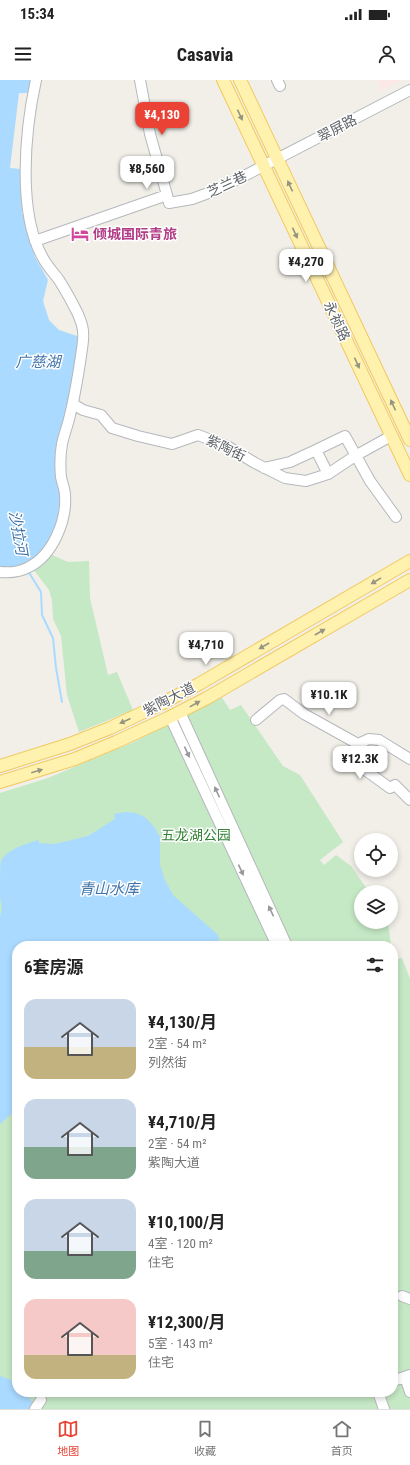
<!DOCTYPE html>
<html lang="zh">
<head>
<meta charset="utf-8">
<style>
	body { margin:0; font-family:"Roboto Condensed","Noto Sans SC",sans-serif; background:#f2f2f2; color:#222; height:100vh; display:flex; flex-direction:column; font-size:15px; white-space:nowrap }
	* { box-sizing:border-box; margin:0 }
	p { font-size:13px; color:#767676 }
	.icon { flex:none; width:22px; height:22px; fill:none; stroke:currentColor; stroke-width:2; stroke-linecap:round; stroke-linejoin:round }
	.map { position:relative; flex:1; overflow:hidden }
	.details { position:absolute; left:12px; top:861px; width:386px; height:456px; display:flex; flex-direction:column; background:#fff; border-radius:16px; box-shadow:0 2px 6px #0003 }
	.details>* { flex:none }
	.controls { position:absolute; left:354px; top:753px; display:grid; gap:8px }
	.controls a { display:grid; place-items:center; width:44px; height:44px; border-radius:50%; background:#fff; box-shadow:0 2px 6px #0003; font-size:20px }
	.price { position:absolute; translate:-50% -34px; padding:0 9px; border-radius:8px; background:#fff; color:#222; font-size:13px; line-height:26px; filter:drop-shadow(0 1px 2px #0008) }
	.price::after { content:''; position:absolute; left:50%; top:24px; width:12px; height:9px; margin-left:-6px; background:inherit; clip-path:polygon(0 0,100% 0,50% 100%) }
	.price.on { background:#ea4335; color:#fff }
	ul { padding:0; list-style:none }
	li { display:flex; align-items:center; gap:12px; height:100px; padding:0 12px }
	li span { display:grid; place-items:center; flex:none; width:112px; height:80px; border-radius:12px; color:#555 }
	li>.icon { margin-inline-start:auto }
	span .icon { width:48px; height:48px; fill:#fffc; stroke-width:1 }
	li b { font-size:17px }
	h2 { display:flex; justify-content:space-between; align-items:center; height:48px; padding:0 12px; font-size:17px }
	.status { display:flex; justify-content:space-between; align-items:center; height:28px; padding:0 20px; background:#fff; direction:ltr }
	.status svg { height:11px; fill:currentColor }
	header { display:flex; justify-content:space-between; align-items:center; height:52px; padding:0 12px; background:#fff; font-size:18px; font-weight:700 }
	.menu { display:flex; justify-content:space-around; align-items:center; height:56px; border-top:1px solid #e0e0e0; background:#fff; font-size:11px; color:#767676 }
	.menu a { display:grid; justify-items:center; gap:2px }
	.menu .on { color:#ea4335 }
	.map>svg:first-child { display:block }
</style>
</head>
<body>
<div class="status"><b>15:34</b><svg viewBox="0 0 49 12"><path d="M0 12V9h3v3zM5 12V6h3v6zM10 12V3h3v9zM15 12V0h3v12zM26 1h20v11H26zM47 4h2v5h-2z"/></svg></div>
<header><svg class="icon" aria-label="menu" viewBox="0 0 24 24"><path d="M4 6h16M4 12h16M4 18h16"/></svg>Casavia<svg class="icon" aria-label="person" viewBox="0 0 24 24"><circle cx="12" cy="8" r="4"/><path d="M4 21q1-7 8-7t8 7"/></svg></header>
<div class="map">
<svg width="410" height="1329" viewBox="0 0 410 1329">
	<rect width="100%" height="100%" fill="#f1efe8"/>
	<path fill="#fce8e6" d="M377,0H401L382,11Z"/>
	<path fill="#c5e8c5" d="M50,474L68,482L89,481L90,518L108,595L117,592L133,630L79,652L67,615L61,556L53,539L52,520L49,510L34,490L42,484Z
		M221,616L230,630L241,625L283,686L300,695L343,762L320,780L324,785L336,775L351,786L369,812H361V842H388L391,866H17V1312H393V880L402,878L410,899V1329H0V713L48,698L134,662Z"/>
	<path fill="#aadaff" d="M0,0H33L29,13H19L10,88L21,89L22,132L35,177L48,200L43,221L49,240L59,250L80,257L65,345L62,418L59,438L51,463L33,486L0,491Z
		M125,732L136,733L146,738L155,748L160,757V785L165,800L173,815L218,855L221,866H17V1007L15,1009L17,1011V1029L0,1044V837C3,827 1,826 0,816C0,809 0,787 1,781C7,769 26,764 38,760L39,763L55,764L88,756L115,739L114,734Z
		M0,1296L14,1301L17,1304V1312H25L33,1323L40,1329H0Z"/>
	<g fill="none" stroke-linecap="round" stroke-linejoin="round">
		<path stroke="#aadaff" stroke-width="2" d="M28,491L41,512L42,535L53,558L56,588L62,622"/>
		<g stroke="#b5b8bc" stroke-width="12">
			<path id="minor" d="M140,0L150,54L167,115
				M277,0L280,6
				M35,161L167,115L169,123L192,119L219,109L410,10
				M73,324L83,330L101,335L112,348L138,356L172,364L198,355L227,366L255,383L285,398L306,401L328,394L355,376L391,356
				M316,370L345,356L370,401L396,437
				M264,388L290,382L316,370L328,394
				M0,492C10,493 20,492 29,487C53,475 67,440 65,415C65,409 62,403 61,397C60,386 60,375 62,364C64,354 68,345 70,335C75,315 78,296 81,276C82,268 84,259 83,252C83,245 80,240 78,234C72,222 66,211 59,200C54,193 47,186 43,178C17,133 25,50 36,0
				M180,632L287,866
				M170,637L277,866
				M256,640L280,620L284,619L304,634L358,664L369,659L379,660L410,679
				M363,662L354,682L390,708L395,705L410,720
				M402,1216L410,1219
				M405,1297L410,1312
				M393,1301L410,1295
				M378,1312L384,1329
				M35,1329L41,1320"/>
		</g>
		<g stroke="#f2c960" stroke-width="14">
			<path id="major" d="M223,0L410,395
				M240,0L410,360
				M0,686L70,664L110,648L161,624L199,604L410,481
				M0,702L75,679L116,662L168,638L207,618L410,500"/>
		</g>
		<use href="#minor" stroke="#fff" stroke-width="10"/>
		<use href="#major" stroke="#fff2af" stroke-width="12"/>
	</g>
	<defs><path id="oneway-solid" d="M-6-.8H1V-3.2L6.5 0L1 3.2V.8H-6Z"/></defs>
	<g fill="#979581">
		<use href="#oneway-solid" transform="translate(240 35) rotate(65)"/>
		<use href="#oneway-solid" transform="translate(290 106) rotate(-115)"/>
		<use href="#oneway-solid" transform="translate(295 153) rotate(65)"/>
		<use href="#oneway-solid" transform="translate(357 283) rotate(65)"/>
		<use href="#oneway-solid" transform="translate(393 325) rotate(-115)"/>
		<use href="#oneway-solid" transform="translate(376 501) rotate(149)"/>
		<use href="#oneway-solid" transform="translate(320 552) rotate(-30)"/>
		<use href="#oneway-solid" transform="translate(264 566) rotate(150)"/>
		<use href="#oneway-solid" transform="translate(195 624) rotate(-29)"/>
		<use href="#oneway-solid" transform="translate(125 641) rotate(156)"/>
		<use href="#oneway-solid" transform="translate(37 691) rotate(-16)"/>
	</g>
	<g fill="#979a9d">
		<use href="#oneway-solid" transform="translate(187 672) rotate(65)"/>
		<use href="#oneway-solid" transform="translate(217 712) rotate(-115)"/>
		<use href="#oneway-solid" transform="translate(241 790) rotate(65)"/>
		<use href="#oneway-solid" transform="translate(271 831) rotate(-115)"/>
	</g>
	<defs>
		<g id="hotel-bare" transform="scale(1.38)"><path d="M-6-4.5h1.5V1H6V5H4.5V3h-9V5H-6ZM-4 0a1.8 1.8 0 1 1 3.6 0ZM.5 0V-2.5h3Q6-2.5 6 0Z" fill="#d1479c" stroke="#fff" stroke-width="2.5" paint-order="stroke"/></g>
	</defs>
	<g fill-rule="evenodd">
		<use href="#hotel-bare" x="80" y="154"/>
	</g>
	<g text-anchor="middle" stroke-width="3" stroke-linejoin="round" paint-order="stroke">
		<g font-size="14" fill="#5f6368" stroke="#fff">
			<text transform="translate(337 48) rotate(-28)" y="5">翠屏路</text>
			<text transform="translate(227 104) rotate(-25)" y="5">芝兰巷</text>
			<text transform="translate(337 241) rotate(65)" y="5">永祯路</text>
			<text transform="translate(226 368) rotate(26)" y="5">紫陶街</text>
			<text transform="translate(169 619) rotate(-27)" y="5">紫陶大道</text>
		</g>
		<g font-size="14" font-weight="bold" fill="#b23c85" stroke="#fff" text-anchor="start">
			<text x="93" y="159">倾城国际青旅</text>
		</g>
		<g font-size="14" fill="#348238" stroke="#fff">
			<text x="196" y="760">五龙湖公园</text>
		</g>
		<g font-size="15" font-style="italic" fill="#4174aa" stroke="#fff">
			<text x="38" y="287">广慈湖</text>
			<text transform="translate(18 453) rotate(80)" y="5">沙拉河</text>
			<text x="109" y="814">青山水库</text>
		</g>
	</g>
</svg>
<div class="controls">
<a><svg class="icon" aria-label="locate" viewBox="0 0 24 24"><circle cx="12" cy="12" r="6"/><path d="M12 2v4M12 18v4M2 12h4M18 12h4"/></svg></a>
<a><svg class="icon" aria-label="layers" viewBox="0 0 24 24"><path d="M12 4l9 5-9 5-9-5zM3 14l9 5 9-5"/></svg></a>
</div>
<b class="price on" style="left:162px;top:56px">¥4,130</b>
<b class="price" style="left:147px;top:110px">¥8,560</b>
<b class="price" style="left:306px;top:203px">¥4,270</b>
<b class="price" style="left:206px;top:586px">¥4,710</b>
<b class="price" style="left:329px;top:636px">¥10.1K</b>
<b class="price" style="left:360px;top:700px">¥12.3K</b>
<section class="details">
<h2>6套房源<svg class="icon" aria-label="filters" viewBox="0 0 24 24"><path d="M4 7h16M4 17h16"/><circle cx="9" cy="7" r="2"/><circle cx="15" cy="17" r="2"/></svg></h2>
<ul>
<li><span style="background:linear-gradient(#c9d6e8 60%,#c2b280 0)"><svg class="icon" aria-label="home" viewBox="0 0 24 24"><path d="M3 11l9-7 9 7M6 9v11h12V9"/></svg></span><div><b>¥4,130/月</b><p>2室 · 54 m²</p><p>列然街</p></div></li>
<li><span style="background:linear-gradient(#c9d6e8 60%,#7fa58c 0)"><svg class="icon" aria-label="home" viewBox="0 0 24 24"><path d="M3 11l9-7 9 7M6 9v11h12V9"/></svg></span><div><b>¥4,710/月</b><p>2室 · 54 m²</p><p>紫陶大道</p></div></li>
<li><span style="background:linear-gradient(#c9d6e8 65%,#7fa58c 0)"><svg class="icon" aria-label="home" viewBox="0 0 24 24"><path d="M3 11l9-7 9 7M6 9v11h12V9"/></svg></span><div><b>¥10,100/月</b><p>4室 · 120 m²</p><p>住宅</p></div></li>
<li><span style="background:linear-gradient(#f6c9c9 70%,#c2b280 0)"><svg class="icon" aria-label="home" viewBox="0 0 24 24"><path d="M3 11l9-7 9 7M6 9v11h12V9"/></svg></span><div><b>¥12,300/月</b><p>5室 · 143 m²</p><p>住宅</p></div></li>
</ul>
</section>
</div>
<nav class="menu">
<a class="on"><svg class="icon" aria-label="map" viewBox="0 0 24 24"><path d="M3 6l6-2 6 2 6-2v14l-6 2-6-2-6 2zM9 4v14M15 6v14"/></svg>地图</a>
<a><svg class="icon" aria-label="saved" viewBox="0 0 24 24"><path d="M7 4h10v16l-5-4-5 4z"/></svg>收藏</a>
<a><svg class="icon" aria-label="home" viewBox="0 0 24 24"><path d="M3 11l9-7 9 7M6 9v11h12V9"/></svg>首页</a>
</nav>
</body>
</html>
